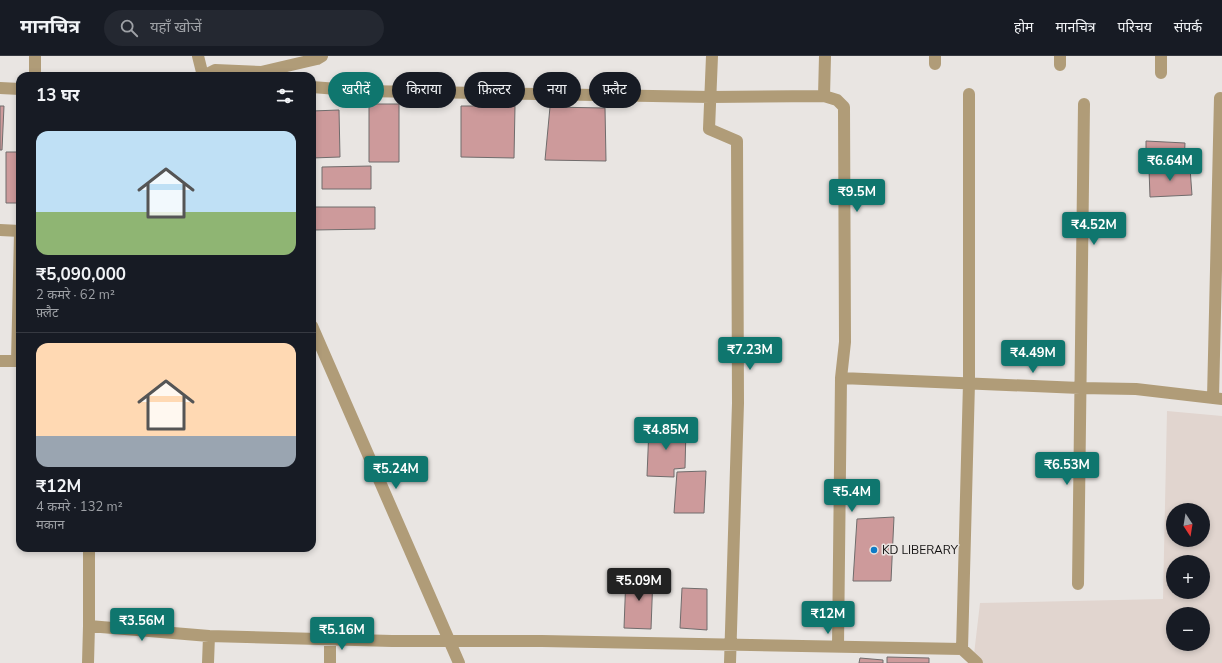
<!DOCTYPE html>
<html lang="hi">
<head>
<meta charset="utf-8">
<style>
	body { margin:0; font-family:"Nunito Sans","Noto Sans Devanagari",sans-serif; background:#242831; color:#f1f3f6; height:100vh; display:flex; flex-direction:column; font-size:15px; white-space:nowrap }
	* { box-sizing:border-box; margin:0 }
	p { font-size:13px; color:#9ea1a6 }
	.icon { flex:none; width:22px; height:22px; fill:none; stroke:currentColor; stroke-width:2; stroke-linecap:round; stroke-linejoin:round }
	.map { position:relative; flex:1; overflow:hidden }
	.side { position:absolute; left:16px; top:16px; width:300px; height:480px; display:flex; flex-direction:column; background:#171b24; border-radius:12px; box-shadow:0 2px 6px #0003 }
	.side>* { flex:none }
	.top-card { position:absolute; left:328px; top:16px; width:380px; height:36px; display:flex; gap:8px }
	.needle { width:26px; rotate:168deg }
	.fabs { position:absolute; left:1166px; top:447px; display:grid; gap:8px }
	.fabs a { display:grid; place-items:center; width:44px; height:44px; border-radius:50%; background:#171b24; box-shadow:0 2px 6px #0003; font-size:20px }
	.price { position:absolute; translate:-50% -34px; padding:0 9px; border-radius:4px; background:#0f766e; color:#fff; font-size:13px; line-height:26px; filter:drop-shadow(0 1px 2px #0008) }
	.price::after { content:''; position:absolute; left:50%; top:24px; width:12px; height:9px; margin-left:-6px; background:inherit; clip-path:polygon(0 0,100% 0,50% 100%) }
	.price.current { background:#222; color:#fff }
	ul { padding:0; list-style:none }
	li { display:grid; align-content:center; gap:8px; height:212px; padding:0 20px }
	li+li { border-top:1px solid #363941 }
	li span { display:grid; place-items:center; height:124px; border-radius:12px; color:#555 }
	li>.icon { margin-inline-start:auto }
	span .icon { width:72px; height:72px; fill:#fffc; stroke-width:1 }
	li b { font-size:17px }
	h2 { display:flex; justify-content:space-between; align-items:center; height:48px; padding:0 20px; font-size:17px }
	.tag { padding:0 14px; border-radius:18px; background:#171b24; box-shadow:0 2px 6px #0003; font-size:14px; line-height:36px }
	.tag.current { background:#0f766e; color:#fff }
	header { display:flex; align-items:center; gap:24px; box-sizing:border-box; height:56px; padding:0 20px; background:#171b24; border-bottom:1px solid #363941 }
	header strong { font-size:19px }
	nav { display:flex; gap:22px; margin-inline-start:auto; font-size:14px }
	.search { width:280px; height:36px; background:#242831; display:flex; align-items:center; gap:10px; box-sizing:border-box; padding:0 14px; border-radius:22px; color:#9ea1a6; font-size:15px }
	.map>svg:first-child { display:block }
</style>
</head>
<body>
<header>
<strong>मानचित्र</strong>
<div class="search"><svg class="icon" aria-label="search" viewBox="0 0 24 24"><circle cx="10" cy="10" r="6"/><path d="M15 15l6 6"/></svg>यहाँ खोजें</div>
<nav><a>होम</a><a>मानचित्र</a><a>परिचय</a><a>संपर्क</a></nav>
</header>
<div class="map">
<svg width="1222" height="607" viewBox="0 0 1222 607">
	<rect width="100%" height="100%" fill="#e9e5e2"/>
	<path fill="#e1d5cf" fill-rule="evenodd" d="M1167,355L1222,360V607H973L980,547L1163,543ZM1173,454H1203V484H1173ZM1173,506H1203V536H1173ZM1173,558H1203V588H1173Z"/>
	<path fill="#cd9a9b" stroke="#706c6c" d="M369,48H399V106H369Z
		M0,50H4L2,94H0Z
		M461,50H515L514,102L461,101Z
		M550,51L605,52L606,105L545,104Z
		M339,54L340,101L312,102V55Z
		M1146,85L1185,87L1184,107L1146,105Z
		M6,96H20V147H6Z
		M371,110V133H322V111Z
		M1190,112L1192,139L1150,141L1149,113Z
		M314,151H375V173L314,174Z
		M649,371L686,372L685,412L674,413V421L647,420Z
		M706,415L704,457H674L677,416Z
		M894,461L891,525H853L857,463Z
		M626,519H653L651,573L624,572Z
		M682,532L707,533V574L680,572Z
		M887,601L929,602V607H887Z
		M860,602L883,604V607H859Z"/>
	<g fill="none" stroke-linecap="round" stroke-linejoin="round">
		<path stroke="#b09c78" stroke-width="12" d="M198,0L203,20
			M712,0L709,73L737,85L738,347L730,607
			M825,0L824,40L837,44L844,51L845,286L841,322L838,591
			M935,0V8
			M1161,0V17
			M1060,9V0
			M35,20V0
			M203,20L215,14L261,16L317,3L322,0
			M312,31L363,35L710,41L824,40
			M0,32L20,33
			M0,174L20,175
			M20,178L17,305H20
			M312,270L459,607
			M0,305H17
			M841,322L1080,332L1136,333L1222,343
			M1213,342L1220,42
			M1078,528L1084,48
			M89,570V492
			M962,593L977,607
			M88,607L89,570L209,580
			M208,607L209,580L392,585H542L962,593L969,327V38
			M330,607V583"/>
	</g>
	<circle fill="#0d7bc6" stroke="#e9e5e2" stroke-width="1.5" cx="874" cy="494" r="4"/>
	<g text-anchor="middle" stroke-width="3" stroke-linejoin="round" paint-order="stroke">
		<g font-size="12" fill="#131111" stroke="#e9e5e2" text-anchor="start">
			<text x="882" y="498">KD LIBERARY</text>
		</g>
	</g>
</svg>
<div class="fabs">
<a><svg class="needle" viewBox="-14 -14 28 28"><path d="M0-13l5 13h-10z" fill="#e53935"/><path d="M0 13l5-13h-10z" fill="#9ea1a6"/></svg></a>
<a>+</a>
<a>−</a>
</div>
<b class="price" style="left:1170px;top:126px">₹6.64M</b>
<b class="price" style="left:857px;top:157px">₹9.5M</b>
<b class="price" style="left:1094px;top:190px">₹4.52M</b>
<b class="price" style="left:750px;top:315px">₹7.23M</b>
<b class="price" style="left:1033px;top:318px">₹4.49M</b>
<b class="price" style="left:666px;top:395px">₹4.85M</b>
<b class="price" style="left:1067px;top:430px">₹6.53M</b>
<b class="price" style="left:396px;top:434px">₹5.24M</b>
<b class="price" style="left:852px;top:457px">₹5.4M</b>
<b class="price current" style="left:639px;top:546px">₹5.09M</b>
<b class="price" style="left:828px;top:579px">₹12M</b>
<b class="price" style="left:142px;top:586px">₹3.56M</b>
<b class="price" style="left:342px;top:595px">₹5.16M</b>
<div class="top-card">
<a class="tag current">खरीदें</a>
<a class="tag">किराया</a>
<a class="tag">फ़िल्टर</a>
<a class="tag">नया</a>
<a class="tag">फ़्लैट</a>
</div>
<section class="side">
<h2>13 घर<svg class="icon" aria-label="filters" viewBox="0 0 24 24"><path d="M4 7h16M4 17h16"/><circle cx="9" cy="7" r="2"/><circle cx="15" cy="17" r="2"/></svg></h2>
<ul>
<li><span style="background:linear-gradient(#bfe0f5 65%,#8fb573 0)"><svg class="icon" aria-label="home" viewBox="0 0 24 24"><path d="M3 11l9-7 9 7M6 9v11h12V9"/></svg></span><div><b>₹5,090,000</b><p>2 कमरे · 62 m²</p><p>फ़्लैट</p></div></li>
<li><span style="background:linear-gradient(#ffd9b3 75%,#9aa5b1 0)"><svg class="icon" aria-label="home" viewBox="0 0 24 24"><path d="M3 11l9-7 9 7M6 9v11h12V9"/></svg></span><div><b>₹12M</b><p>4 कमरे · 132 m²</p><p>मकान</p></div></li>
</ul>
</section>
</div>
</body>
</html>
